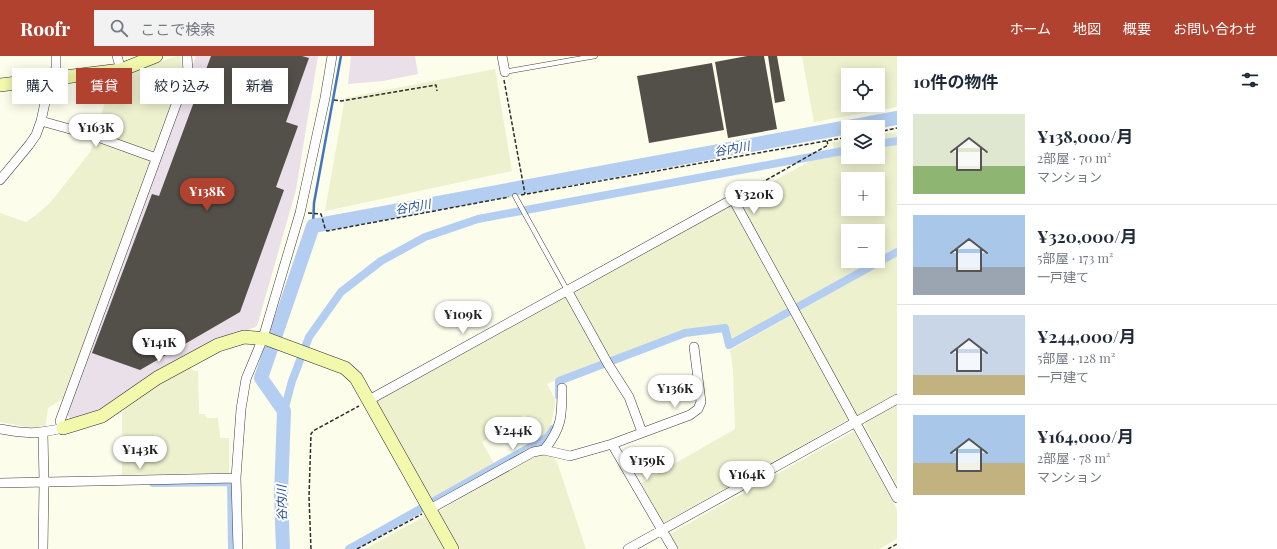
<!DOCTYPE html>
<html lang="ja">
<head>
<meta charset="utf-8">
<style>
	body { margin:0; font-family:"Playfair Display","Noto Sans JP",serif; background:#f2f2f3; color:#1f2937; height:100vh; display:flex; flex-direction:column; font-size:15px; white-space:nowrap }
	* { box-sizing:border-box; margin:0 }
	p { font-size:13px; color:#747a83 }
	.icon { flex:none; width:22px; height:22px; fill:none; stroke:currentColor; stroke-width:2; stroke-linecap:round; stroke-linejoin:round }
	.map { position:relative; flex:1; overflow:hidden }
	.sheet { display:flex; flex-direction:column; background:#fff; width:380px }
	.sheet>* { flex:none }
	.hud { position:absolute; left:12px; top:12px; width:380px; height:36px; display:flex; gap:8px }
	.buttons { position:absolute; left:841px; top:12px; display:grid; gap:8px }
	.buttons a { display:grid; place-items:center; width:44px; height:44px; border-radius:0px; background:#fff; box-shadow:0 2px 10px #0003; font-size:20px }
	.price { position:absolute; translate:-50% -34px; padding:0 9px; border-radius:14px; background:#fff; color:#222; font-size:13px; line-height:26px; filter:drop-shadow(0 1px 2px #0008) }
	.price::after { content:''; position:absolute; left:50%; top:24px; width:12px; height:9px; margin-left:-6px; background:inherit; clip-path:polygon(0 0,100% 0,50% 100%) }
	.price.active { background:#b0422f; color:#fff }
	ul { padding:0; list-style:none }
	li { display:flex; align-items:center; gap:12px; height:100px; padding:0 16px }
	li+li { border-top:1px solid #e0e1e3 }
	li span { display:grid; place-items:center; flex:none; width:112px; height:80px; border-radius:0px; color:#555 }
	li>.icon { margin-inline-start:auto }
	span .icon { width:48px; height:48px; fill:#fffc; stroke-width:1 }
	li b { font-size:17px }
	h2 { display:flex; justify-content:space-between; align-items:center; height:48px; padding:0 16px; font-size:17px }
	.pill { padding:0 14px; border-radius:0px; background:#fff; box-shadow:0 2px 10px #0003; font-size:14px; line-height:36px }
	.pill.active { background:#b0422f; color:#fff }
	header { display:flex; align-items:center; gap:24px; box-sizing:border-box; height:56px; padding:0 20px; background:#b0422f; color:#fff }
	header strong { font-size:19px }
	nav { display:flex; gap:22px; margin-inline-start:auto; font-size:14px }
	.search { width:280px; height:36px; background:#f2f2f3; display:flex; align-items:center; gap:10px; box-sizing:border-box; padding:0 14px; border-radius:0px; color:#747a83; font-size:15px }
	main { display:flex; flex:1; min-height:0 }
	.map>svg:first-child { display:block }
</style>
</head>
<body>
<header>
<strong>Roofr</strong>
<div class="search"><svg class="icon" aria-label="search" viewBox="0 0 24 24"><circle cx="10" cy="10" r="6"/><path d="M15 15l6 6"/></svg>ここで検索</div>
<nav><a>ホーム</a><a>地図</a><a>概要</a><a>お問い合わせ</a></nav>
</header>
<main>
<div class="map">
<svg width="897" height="493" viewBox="0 0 897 493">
	<rect width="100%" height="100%" fill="#fdfdec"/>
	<path fill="#eae0e9" d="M196,0H318L296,134L257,270L187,300L103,354L72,365L67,358Z
		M351,0H415L418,18L383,25L348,28Z"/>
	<path fill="#edf1ce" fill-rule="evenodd" d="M177,0H180L183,17L154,97L101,79L102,76L97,71L113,22Z
		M802,0H897V51L814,66ZM848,19H878V49H848Z
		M495,13L512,115L325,155L345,42Z
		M897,76V192L878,203V175H848V205H874L797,249L737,145L834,92L832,86L848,84V101H878V79ZM848,123H878V153H848Z
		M99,86H103L152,104L64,342L48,352L45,373L33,372L0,366V157L26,166L36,159L51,146L90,96L94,88Z
		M731,148L788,253L731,284L728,269L681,275L610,302L573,235Z
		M897,200V338L858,360L799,255Z
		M565,240L602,304L547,328L555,343V349L551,369L548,376L540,384L525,359L511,365L514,369L482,386L494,408L430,443L376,344Z
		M792,259L849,363L663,467L641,427L735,373L733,313L730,294Z
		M190,312L194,315H198L199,358H205L206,362H218L220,382H229V417L122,419V356L158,329Z
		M897,347V429L865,370L866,364Z
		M854,375L897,453V483L879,493H678L670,478Z
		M546,399L553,401L557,406L586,493H460L439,455L532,402Z
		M427,459L446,493H365Z"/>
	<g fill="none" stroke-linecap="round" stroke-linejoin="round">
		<path stroke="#4175c2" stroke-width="2.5" d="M313,170L314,147L341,0"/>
		<path stroke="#b4cef1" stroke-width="8" d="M878,88L897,85
			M559,340V325L685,277L725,272L729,289L897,196
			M284,355L292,325L309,281L341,236L381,205L425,181L478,163L848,94
			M153,427L231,426L232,493
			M349,493L548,381L553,373"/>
		<path stroke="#b4cef1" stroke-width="14" d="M849,71L897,62
			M283,493L281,439L284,355L261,322L313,170L848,71"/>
	</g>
	<path fill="#534f49" d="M211,0H302L309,2L286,66L298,70L276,131L284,134L240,256L140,314L92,297L152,138L159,140Z
		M747,0H764L777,73L728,82L715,6Z
		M768,0H777L785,45L775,47Z
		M712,7L724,74L649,87L637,20Z"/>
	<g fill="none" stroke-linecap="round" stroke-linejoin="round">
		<g stroke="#3f3f3f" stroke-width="5.5">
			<path id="lane" d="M504,16L595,0
				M515,140L567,234"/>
		</g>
		<g stroke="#3f3f3f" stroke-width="10">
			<path id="street" d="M117,0L121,14
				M502,0L505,16
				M41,65L95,80L156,102
				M0,124L29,89L36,79L41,65L48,33L56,12V0
				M567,234L608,308L629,341L642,376
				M369,344L733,143L897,442
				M0,373C26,378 37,378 63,372L60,365L188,16L187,0
				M612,388L673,493
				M544,394C562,372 562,360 562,332
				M0,427L236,422
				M430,453L533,396L544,394L570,400L612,388L690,359L698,353L701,346L694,291
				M43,493L44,426L43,377
				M238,493L236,422L241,353L246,323L263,282L300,157L325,42L332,0
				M628,493L897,343"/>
		</g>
		<g stroke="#2e2e2e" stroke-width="14">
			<path id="secondary" d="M0,29L121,14L156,0
				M63,372L102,360L157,322L218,289L244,281L267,283L345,312L356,322L452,493"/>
		</g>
		<path stroke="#2e2e2e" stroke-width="1.5" stroke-dasharray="4 2" stroke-linecap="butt" d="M504,24L525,138
			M334,44L341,45L436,29L437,35
			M878,76L897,72
			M521,139L848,81
			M740,139L828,89L827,85
			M308,157L321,158L325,172L327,175L509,141
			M311,493L309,441L311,378L313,375L359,350
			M357,493L422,458
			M888,493L897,488"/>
		<use href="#lane" stroke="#fff" stroke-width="4.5"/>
		<use href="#street" stroke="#fff" stroke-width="9"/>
		<use href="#secondary" stroke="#f2f8ac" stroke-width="13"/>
	</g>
	<g text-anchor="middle" stroke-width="4" stroke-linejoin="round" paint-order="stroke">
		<g font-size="12" font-style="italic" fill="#1f4a93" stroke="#fff">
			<text transform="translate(732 93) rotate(-10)" y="4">谷内川</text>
			<text transform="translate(413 151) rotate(-10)" y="4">谷内川</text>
			<text transform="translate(282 447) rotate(-91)" y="4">谷内川</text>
		</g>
	</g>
</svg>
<div class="buttons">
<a><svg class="icon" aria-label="locate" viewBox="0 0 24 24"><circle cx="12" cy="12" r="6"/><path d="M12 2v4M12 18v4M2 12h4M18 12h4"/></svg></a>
<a><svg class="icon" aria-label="layers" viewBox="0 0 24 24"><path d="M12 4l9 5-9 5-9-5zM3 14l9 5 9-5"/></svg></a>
<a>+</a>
<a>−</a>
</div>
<b class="price" style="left:96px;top:92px">¥163K</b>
<b class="price active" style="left:207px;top:156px">¥138K</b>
<b class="price" style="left:754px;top:159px">¥320K</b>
<b class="price" style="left:463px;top:279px">¥109K</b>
<b class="price" style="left:159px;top:307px">¥141K</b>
<b class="price" style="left:675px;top:353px">¥136K</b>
<b class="price" style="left:513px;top:395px">¥244K</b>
<b class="price" style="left:140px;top:414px">¥143K</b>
<b class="price" style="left:647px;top:425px">¥159K</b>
<b class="price" style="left:747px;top:439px">¥164K</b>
<div class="hud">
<a class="pill">購入</a>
<a class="pill active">賃貸</a>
<a class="pill">絞り込み</a>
<a class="pill">新着</a>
</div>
</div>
<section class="sheet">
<h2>10件の物件<svg class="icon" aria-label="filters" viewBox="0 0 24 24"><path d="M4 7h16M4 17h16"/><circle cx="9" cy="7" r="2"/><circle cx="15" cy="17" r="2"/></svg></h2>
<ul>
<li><span style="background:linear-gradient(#dfe7d0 65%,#8fb573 0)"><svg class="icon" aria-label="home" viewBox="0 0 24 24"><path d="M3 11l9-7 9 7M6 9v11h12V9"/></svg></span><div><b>¥138,000/月</b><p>2部屋 · 70 m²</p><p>マンション</p></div></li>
<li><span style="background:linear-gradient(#a9c7e8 65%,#9aa5b1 0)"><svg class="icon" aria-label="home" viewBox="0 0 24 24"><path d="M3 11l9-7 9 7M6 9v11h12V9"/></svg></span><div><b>¥320,000/月</b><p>5部屋 · 173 m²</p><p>一戸建て</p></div></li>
<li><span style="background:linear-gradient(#c9d6e8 75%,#c2b280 0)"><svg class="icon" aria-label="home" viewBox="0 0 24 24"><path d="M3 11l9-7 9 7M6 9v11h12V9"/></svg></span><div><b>¥244,000/月</b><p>5部屋 · 128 m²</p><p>一戸建て</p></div></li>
<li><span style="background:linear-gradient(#a9c7e8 60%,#c2b280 0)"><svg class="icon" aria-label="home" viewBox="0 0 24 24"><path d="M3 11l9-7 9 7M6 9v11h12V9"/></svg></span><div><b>¥164,000/月</b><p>2部屋 · 78 m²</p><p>マンション</p></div></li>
</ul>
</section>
</main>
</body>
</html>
